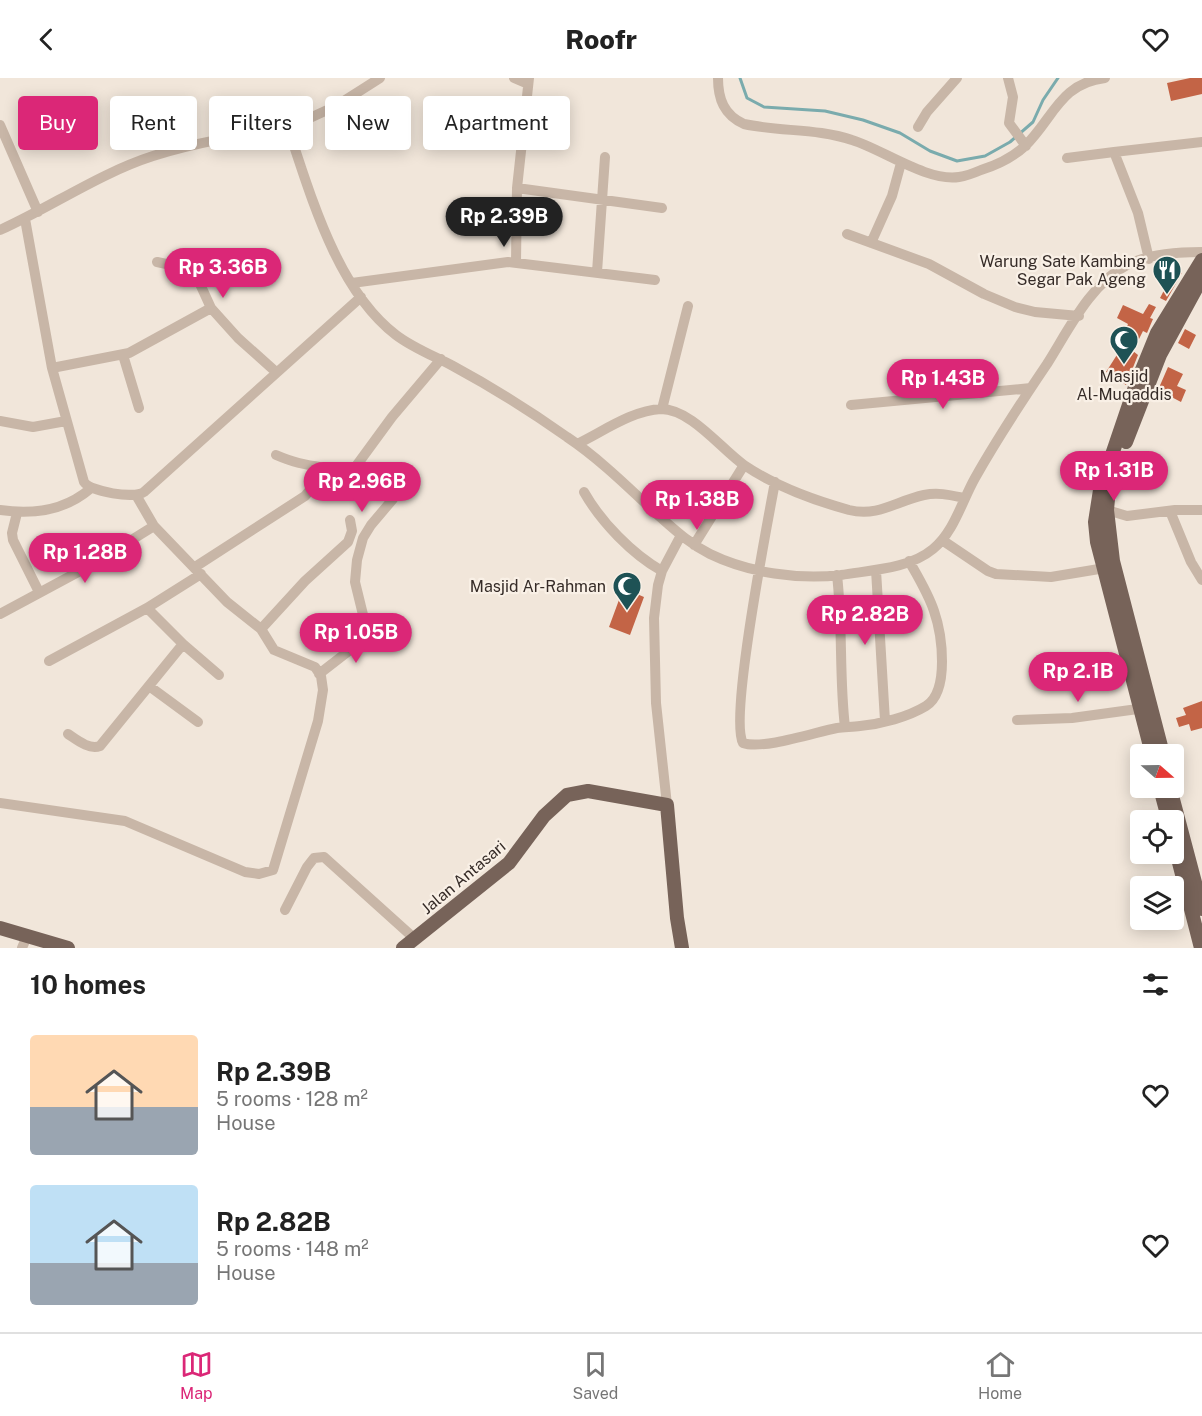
<!DOCTYPE html>
<html lang="en">
<head>
<meta charset="utf-8">
<style>
	body { margin:0; font-family:"Public Sans",sans-serif; background:#f2f2f2; color:#222; height:100vh; display:flex; flex-direction:column; font-size:22px; white-space:nowrap }
	* { box-sizing:border-box; margin:0 }
	p { font-size:20px; color:#767676 }
	.icon { flex:none; width:33px; height:33px; fill:none; stroke:currentColor; stroke-width:2; stroke-linecap:round; stroke-linejoin:round }
	.map { position:relative; height:870px; overflow:hidden }
	.panel { display:flex; flex-direction:column; background:#fff; flex:1 }
	.panel>* { flex:none }
	.top-card { position:absolute; left:18px; top:18px; width:600px; height:54px; display:flex; gap:12px }
	.needle { width:39px; rotate:110deg }
	.tools { position:absolute; left:1130px; top:666px; display:grid; gap:12px }
	.tools a { display:grid; place-items:center; width:54px; height:54px; border-radius:6px; background:#fff; box-shadow:0 3px 15px #0003; font-size:30px }
	.price { position:absolute; translate:-50% -51px; padding:0 14px; border-radius:21px; background:#db2777; color:#fff; font-size:20px; line-height:39px; filter:drop-shadow(0 2px 3px #0008) }
	.price::after { content:''; position:absolute; left:50%; top:36px; width:18px; height:14px; margin-left:-9px; background:inherit; clip-path:polygon(0 0,100% 0,50% 100%) }
	.price.on { background:#222; color:#fff }
	ul { padding:0; list-style:none }
	li { display:flex; align-items:center; gap:18px; height:150px; padding:0 30px }
	li span { display:grid; place-items:center; flex:none; width:168px; height:120px; border-radius:6px; color:#555 }
	li>.icon { margin-inline-start:auto }
	span .icon { width:72px; height:72px; fill:#fffc; stroke-width:1 }
	li b { font-size:26px }
	h2 { display:flex; justify-content:space-between; align-items:center; height:72px; padding:0 30px; font-size:26px }
	.pill { padding:0 21px; border-radius:6px; background:#fff; box-shadow:0 3px 15px #0003; font-size:21px; line-height:54px }
	.pill.on { background:#db2777; color:#fff }
	header { display:flex; justify-content:space-between; align-items:center; height:78px; padding:0 30px; background:#fff; font-size:27px; font-weight:800 }
	.menu { display:flex; justify-content:space-around; align-items:center; height:84px; border-top:2px solid #e0e0e0; background:#fff; font-size:16px; color:#767676 }
	.menu a { display:grid; justify-items:center; gap:3px }
	.menu .on { color:#db2777 }
	.map>svg:first-child { display:block }
</style>
</head>
<body>
<header><svg class="icon" aria-label="back" viewBox="0 0 24 24"><path d="M15 5l-7 7 7 7"/></svg>Roofr<svg class="icon" aria-label="heart" viewBox="0 0 24 24"><path d="M12 20l-8-8c-3-5 5-10 8-4 3-6 11-1 8 4z"/></svg></header>
<div class="map">
<svg width="1202" height="870" viewBox="0 0 1202 870">
	<rect width="100%" height="100%" fill="#f1e6da"/>
	<g fill="none" stroke-linecap="round" stroke-linejoin="round">
		<path stroke="#7aabad" stroke-width="3" d="M740,0L747,20L764,29L825,33L863,42L900,55L930,73L957,83L985,78L1010,64L1033,44L1043,22L1058,0"/>
	</g>
	<path fill="#c36446" d="M1190,0H1202V16L1171,23L1167,5Z
		M1168,188L1182,195L1166,223L1160,220L1171,199L1165,195Z
		M1149,226L1156,229L1150,240L1153,241L1147,255L1143,253L1133,273L1138,277L1126,307L1106,294L1129,258L1124,255L1128,246L1117,240L1123,227L1143,236Z
		M1185,251L1196,257L1189,271L1178,265Z
		M1168,289L1183,296L1177,308L1186,312L1181,324L1158,312Z
		M632,509L639,512L637,516L644,519L630,557L609,549L623,511L630,513Z
		M1202,623V650L1191,653L1189,646L1179,649L1176,640L1186,637L1183,630Z"/>
	<g fill="none" stroke-linecap="round" stroke-linejoin="round">
		<path stroke="#c8b6a7" stroke-width="10" d="M380,0L336,28L288,50C311,118 337,212 396,257C413,270 434,278 453,288C492,309 530,333 567,359C600,381 630,411 659,438C676,453 690,466 710,476C749,495 799,502 841,497C871,492 909,491 933,471C954,454 962,423 975,400C997,361 1022,323 1047,286C1068,253 1090,206 1127,187C1148,176 1178,174 1202,174
			M514,0L528,6
			M718,0C718,21 724,37 744,46C780,54 817,50 852,62C882,71 927,104 959,99C966,98 974,95 981,92C997,87 1012,80 1025,68C1053,41 1060,5 1105,0
			M1008,0L1013,19L1009,45L1026,68
			M0,47L38,134
			M918,49L927,34L957,0
			M1067,80L1114,74
			M517,110L662,130
			M25,141L52,290L84,404C91,414 134,421 144,414L361,219
			M0,152C51,129 100,95 153,78C197,64 243,57 288,50
			M847,156L929,186L984,216L1015,229L1035,234L1079,238
			M871,165L892,118L901,85
			M1149,181L1138,135L1114,74L1202,64
			M157,184L185,190L195,195L211,230L238,260L276,294
			M516,184L517,110L529,0
			M597,194L605,79
			M352,205L508,184L655,202
			M123,277L139,330
			M52,290L129,275L211,230
			M851,327L1031,310
			M662,331L688,228
			M0,343L33,349L66,343
			M577,366C602,354 633,332 661,331C691,331 721,371 744,387C775,408 813,422 849,432C879,439 896,423 924,417C938,414 950,417 964,420
			M276,377C283,380 291,383 299,385C319,390 387,397 393,421L371,447L363,460L357,482L355,504L367,553L359,565L319,596
			M351,395L392,339L441,281
			M775,404C768,442 729,641 743,665C763,672 816,654 837,650C845,649 853,649 860,648C881,646 908,639 926,628C950,613 942,556 934,533C928,515 918,499 909,483
			M584,414C601,444 632,476 662,493
			M136,417L154,448L227,524L261,551L305,503L348,464L352,453L350,442
			M0,432C33,437 64,433 90,411
			M1107,432L1127,438L1175,432H1202
			M1170,433L1191,484L1202,502
			M17,435L12,455L13,462L39,514
			M942,462L988,493L996,496L1051,499L1105,490
			M694,467L744,387
			M195,489L305,418L329,389
			M876,492L885,643
			M837,497C843,548 839,599 845,649
			M0,536L93,486L154,448
			M183,566L219,597
			M49,583L147,530L201,496
			M149,608L198,644
			M1017,642L1072,640L1145,630
			M68,656C77,662 89,672 100,668L183,566L147,530
			M0,725L125,743L245,794L259,796L273,792L318,643L323,612L321,598L315,589L274,572L261,551
			M667,727L656,625L654,540L658,507L662,493L680,459
			M285,832L307,789L314,780L324,779L415,861
			M22,870L27,858"/>
		<path stroke="#776359" stroke-width="14" d="M1126,364L1160,277L1202,200
			M1109,410L1107,432L1113,483L1163,676
			M1152,676L1097,464L1095,444L1100,412L1135,309L1157,255L1202,182
			M1160,710L1168,740
			M1170,710L1202,831
			M1176,773L1201,870
			M0,850L68,870
			M403,870L509,785L544,738L567,717L588,713L667,727L677,840L682,870"/>
	</g>
	<defs>
		<g id="restaurant-pin" transform="scale(1.5)"><path d="M0 17L-7.5 6A9.5 9.5 0 1 1 7.5 6Z" fill="#1e5255" stroke="#f9f0e6"/><path d="M-5-6h1v4h1v-4h1v4h1v-4h1v5L-1.5 .5V6h-2V.5L-5-1ZM5-6V6H3V1.5H1.5Q1.5-4 5-6Z" fill="#fff"/></g>
		<g id="mosque-pin" transform="scale(1.5)"><path d="M0 17L-7.5 6A9.5 9.5 0 1 1 7.5 6Z" fill="#1e5255" stroke="#f9f0e6"/><path d="M3.5-4.9A6 6 0 1 0 3.5 4.9A5 5 0 1 1 3.5-4.9Z" fill="#fff"/></g>
	</defs>
	<g fill-rule="evenodd">
		<use href="#restaurant-pin" x="1167" y="192"/>
		<use href="#mosque-pin" x="1124" y="262"/>
		<use href="#mosque-pin" x="627" y="508"/>
	</g>
	<g text-anchor="middle" stroke-width="4.5" stroke-linejoin="round" paint-order="stroke">
		<g font-size="16" fill="#352b27" stroke="#f9f0e6" text-anchor="end">
			<text x="1146" y="189">Warung Sate Kambing<tspan x="1146" dy="18">Segar Pak Ageng</tspan></text>
			<text x="1124" y="304" text-anchor="middle">Masjid<tspan x="1124" dy="18">Al-Muqaddis</tspan></text>
			<text x="606" y="514">Masjid Ar-Rahman</text>
		</g>
		<g font-size="16" fill="#352b27" stroke="#f9f0e6">
			<text transform="translate(463 799) rotate(-40)" y="6">Jalan Antasari</text>
		</g>
	</g>
</svg>
<div class="tools">
<a><svg class="needle" viewBox="-14 -14 28 28"><path d="M0-13l5 13h-10z" fill="#e53935"/><path d="M0 13l5-13h-10z" fill="#767676"/></svg></a>
<a><svg class="icon" aria-label="locate" viewBox="0 0 24 24"><circle cx="12" cy="12" r="6"/><path d="M12 2v4M12 18v4M2 12h4M18 12h4"/></svg></a>
<a><svg class="icon" aria-label="layers" viewBox="0 0 24 24"><path d="M12 4l9 5-9 5-9-5zM3 14l9 5 9-5"/></svg></a>
</div>
<b class="price on" style="left:504px;top:170px">Rp 2.39B</b>
<b class="price" style="left:223px;top:221px">Rp 3.36B</b>
<b class="price" style="left:943px;top:332px">Rp 1.43B</b>
<b class="price" style="left:1114px;top:424px">Rp 1.31B</b>
<b class="price" style="left:362px;top:435px">Rp 2.96B</b>
<b class="price" style="left:697px;top:453px">Rp 1.38B</b>
<b class="price" style="left:85px;top:506px">Rp 1.28B</b>
<b class="price" style="left:865px;top:568px">Rp 2.82B</b>
<b class="price" style="left:356px;top:586px">Rp 1.05B</b>
<b class="price" style="left:1078px;top:625px">Rp 2.1B</b>
<div class="top-card">
<a class="pill on">Buy</a>
<a class="pill">Rent</a>
<a class="pill">Filters</a>
<a class="pill">New</a>
<a class="pill">Apartment</a>
</div>
</div>
<section class="panel">
<h2>10 homes<svg class="icon" aria-label="filters" viewBox="0 0 24 24"><path d="M4 7h16M4 17h16"/><circle cx="9" cy="7" r="2"/><circle cx="15" cy="17" r="2"/></svg></h2>
<ul>
<li><span style="background:linear-gradient(#ffd9b3 60%,#9aa5b1 0)"><svg class="icon" aria-label="home" viewBox="0 0 24 24"><path d="M3 11l9-7 9 7M6 9v11h12V9"/></svg></span><div><b>Rp 2.39B</b><p>5 rooms · 128 m²</p><p>House</p></div><svg class="icon" aria-label="heart" viewBox="0 0 24 24"><path d="M12 20l-8-8c-3-5 5-10 8-4 3-6 11-1 8 4z"/></svg></li>
<li><span style="background:linear-gradient(#bfe0f5 65%,#9aa5b1 0)"><svg class="icon" aria-label="home" viewBox="0 0 24 24"><path d="M3 11l9-7 9 7M6 9v11h12V9"/></svg></span><div><b>Rp 2.82B</b><p>5 rooms · 148 m²</p><p>House</p></div><svg class="icon" aria-label="heart" viewBox="0 0 24 24"><path d="M12 20l-8-8c-3-5 5-10 8-4 3-6 11-1 8 4z"/></svg></li>
</ul>
</section>
<nav class="menu">
<a class="on"><svg class="icon" aria-label="map" viewBox="0 0 24 24"><path d="M3 6l6-2 6 2 6-2v14l-6 2-6-2-6 2zM9 4v14M15 6v14"/></svg>Map</a>
<a><svg class="icon" aria-label="saved" viewBox="0 0 24 24"><path d="M7 4h10v16l-5-4-5 4z"/></svg>Saved</a>
<a><svg class="icon" aria-label="home" viewBox="0 0 24 24"><path d="M3 11l9-7 9 7M6 9v11h12V9"/></svg>Home</a>
</nav>
</body>
</html>
